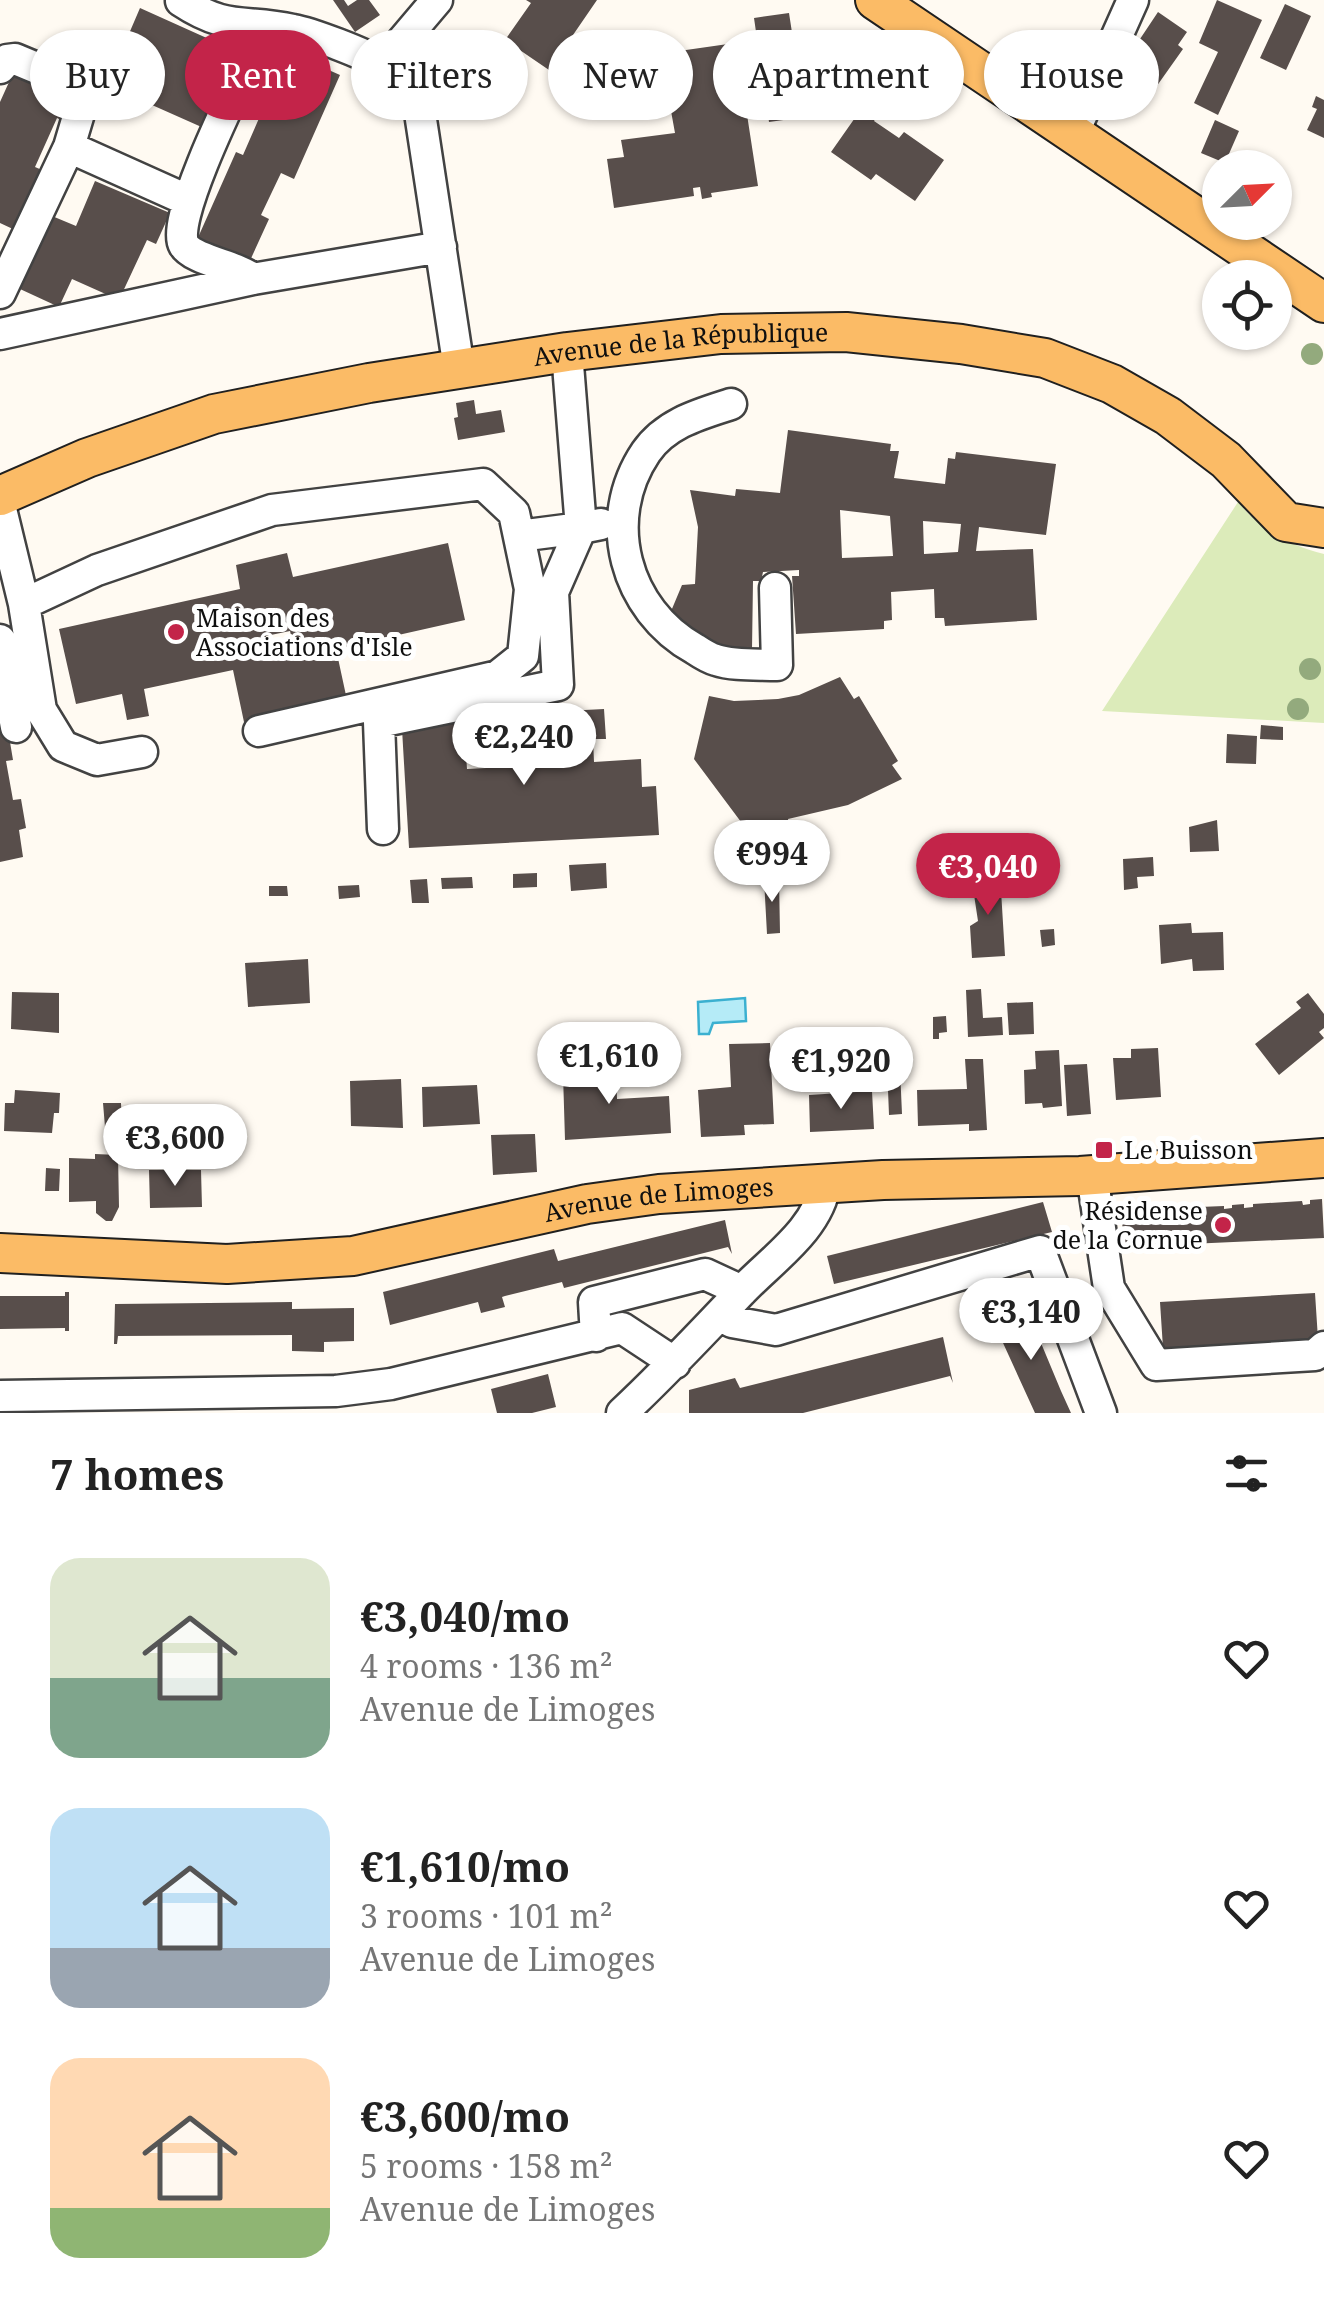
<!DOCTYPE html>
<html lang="en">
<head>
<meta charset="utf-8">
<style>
	body { margin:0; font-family:"Noto Serif",serif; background:#f6f6f6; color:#222; height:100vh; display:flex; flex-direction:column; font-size:38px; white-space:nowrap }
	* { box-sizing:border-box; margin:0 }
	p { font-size:32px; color:#767676 }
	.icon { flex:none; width:55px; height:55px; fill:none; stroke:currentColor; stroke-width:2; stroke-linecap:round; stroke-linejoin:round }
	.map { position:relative; height:1413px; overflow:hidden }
	.side { display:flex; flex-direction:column; background:#fff; flex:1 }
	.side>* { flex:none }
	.guide { position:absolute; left:30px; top:30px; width:1265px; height:90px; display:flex; gap:20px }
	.needle { width:65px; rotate:66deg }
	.fabs { position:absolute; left:1202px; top:150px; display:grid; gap:20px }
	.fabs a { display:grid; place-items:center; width:90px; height:90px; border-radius:50%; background:#fff; box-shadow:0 2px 8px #0004; font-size:50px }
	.price { position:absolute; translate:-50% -85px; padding:0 22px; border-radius:35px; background:#fff; color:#222; font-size:32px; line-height:65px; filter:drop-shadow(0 2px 5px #0008) }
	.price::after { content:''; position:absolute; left:50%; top:60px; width:30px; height:22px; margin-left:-15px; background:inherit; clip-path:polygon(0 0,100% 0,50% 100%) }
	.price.current { background:#c32449; color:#fff }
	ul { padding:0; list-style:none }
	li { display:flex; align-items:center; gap:30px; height:250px; padding:0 50px }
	li span { display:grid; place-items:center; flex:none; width:280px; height:200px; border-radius:30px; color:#555 }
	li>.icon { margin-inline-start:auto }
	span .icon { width:120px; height:120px; fill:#fffc; stroke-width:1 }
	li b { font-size:42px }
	h2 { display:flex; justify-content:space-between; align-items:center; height:120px; padding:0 50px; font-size:42px }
	.pill { padding:0 35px; border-radius:45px; background:#fff; box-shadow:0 2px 8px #0004; font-size:35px; line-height:90px }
	.pill.current { background:#c32449; color:#fff }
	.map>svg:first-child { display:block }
</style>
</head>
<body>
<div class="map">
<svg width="1324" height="1413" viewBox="0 0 1324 1413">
	<rect width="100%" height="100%" fill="#fffaf2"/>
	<path fill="#dcebba" d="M1238,502C1261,530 1288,545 1324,554V723L1102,711Z"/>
	<path fill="#b5ebf7" stroke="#3bb0d0" stroke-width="2.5" d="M745,998L746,1021L713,1023L709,1034H699L698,1002Z"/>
	<path fill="#584e4b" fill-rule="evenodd" d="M333,0H344L348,6L357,0H369L380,15L355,32Z
		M526,0H597L549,70L505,40L531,3Z
		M1217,0L1262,20L1218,115L1194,103L1218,52L1199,43Z
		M1285,4L1311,16L1286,70L1260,58Z
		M140,8L240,53L206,129L107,85Z
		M1158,12L1187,32L1178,45L1183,49L1149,97L1116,75Z
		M789,13L805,117L769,122L754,18Z
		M728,44L734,83L742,82L758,186L711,193L712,197L702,199L700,187L693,188L694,196L614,208L607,159L624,157L621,140L675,133L671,111L641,115L633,66L681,59L679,51Z
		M288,52L340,75L294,179L281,173L261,215L269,219L248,265L196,242L236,152L243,155Z
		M14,71L73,98L63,121L57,118L35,167L42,170L15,230L0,223V102Z
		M1316,96L1324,100V138L1307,130L1317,109L1312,107Z
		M864,105L878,114L874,121L899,138L904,132L944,160L915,201L876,174L871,180L831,152Z
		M1215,120L1239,131L1225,163L1201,153Z
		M95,181L170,213L156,244L147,240L119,300L72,279L59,307L20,289L52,216L76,226Z
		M474,400L476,414L501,410L505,432L458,440L454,418L458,417L456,403Z
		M788,430L891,444L890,451H899L894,478L945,484L948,458L955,459L956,452L1056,464L1046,535L979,527L976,551L1033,549L1037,620L945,626L944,618H935L934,589L891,592L892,620L884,621V629L796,634L792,576H799V570L763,572L761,581H753L752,649L727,646L705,639L669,616L682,585L695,584L698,527L690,490L735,496L736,489L780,493ZM840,510L890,516L893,556L842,558ZM923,521L961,524L958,552L924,554Z
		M448,543L465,620L336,649L347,700L244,722L233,670L144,689L149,716L127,720L122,694L76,704L59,629L240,589L236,565L287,553L293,577ZM290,631L296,656L271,661L266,636Z
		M840,677L854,699L859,696L898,761L892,765L902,779L848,805L788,819L790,835L753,838L694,759L709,696L734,701L778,699L799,695Z
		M604,709L606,739H593L594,762L641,759L642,787L656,786L659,835L409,848L402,729L464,722L467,769L543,765L542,742L530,743L528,713Z
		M1261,725L1283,727V740L1260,739Z
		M8,730L13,760L6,761L13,800L21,799L26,828L19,830L23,857L0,862V732Z
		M1227,734L1257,736L1256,764L1226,763Z
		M1217,820L1219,851L1190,852L1189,827Z
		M1153,857L1154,876L1137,877L1138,888L1124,890L1123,859Z
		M606,863L607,888L571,891L569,865Z
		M537,873V887L513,888V874Z
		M1000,874L1005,956L972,958L970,926L978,921L971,875Z
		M472,877L473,888L442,889L441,878Z
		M779,878L780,933L767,934L764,879Z
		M427,879L429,903H412L410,880Z
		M359,885L360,897L339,899L338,886Z
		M269,886H287L288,896H269Z
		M1191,923L1192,933L1223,932L1224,970L1193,971L1192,959L1161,964L1159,925Z
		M1054,929L1055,945L1042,947L1040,930Z
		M308,959L310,1003L248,1007L245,963Z
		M981,989L983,1018L1002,1017L1003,1035L968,1037L966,990Z
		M12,992L59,993V1033L11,1029Z
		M1308,993L1324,1014V1028L1319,1032L1324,1038L1279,1075L1255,1044L1301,1008L1296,1002Z
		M1033,1002L1034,1034L1009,1035L1007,1003Z
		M946,1016L947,1032L939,1033V1039H933V1017Z
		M770,1043L774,1124L744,1125L745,1135L701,1137L698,1090L731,1087L729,1044Z
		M1158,1048L1161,1097L1116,1100L1113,1058H1131V1049Z
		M1059,1050L1062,1106L1043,1108L1042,1103L1025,1104L1024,1070L1036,1069L1035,1051Z
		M965,1059H983L987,1130L969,1131V1124L918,1126L917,1090L967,1089Z
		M609,1060V1071H616L617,1099L669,1096L671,1133L565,1140L563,1074L578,1073V1062Z
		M1087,1064L1091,1114L1067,1116L1064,1065Z
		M887,1065L900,1069L902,1114L889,1115Z
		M401,1079L403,1128L351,1126L350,1081Z
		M477,1085L480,1124L423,1127L422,1087Z
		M15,1090L60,1093L59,1113H54L52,1133L4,1131L5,1103H14Z
		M872,1091L874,1129L810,1132L809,1095Z
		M103,1103H121L122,1125L105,1127Z
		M535,1134L537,1172L493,1175L491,1135Z
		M95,1154L118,1155L119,1207L112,1221H106L96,1213V1201L69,1202V1158L95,1159Z
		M46,1168L60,1169L59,1191H45Z
		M149,1170H201L202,1207L150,1208Z
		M1322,1199L1324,1238L1123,1247L1122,1213H1155V1209L1175,1212V1208L1224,1206V1209L1232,1208V1205L1244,1204V1208L1253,1207V1204L1302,1201L1303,1205L1310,1204V1200Z
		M1043,1202L1052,1232L834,1284L827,1256Z
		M725,1220L732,1254L728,1247L564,1288L562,1282L505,1296L502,1297L505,1307L481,1313L478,1302L390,1325L383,1292L554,1249L558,1261Z
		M65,1292H69V1331H65V1328L0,1329V1296H65Z
		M1315,1293L1318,1339L1163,1348L1160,1302Z
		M292,1302V1309L354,1308V1341L324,1342V1352L292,1351V1335L118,1336L117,1344H114L115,1304Z
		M1026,1307L1061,1391L1071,1413H1035L993,1321Z
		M943,1337L953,1383L950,1376L803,1413H689V1390L735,1378L740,1388Z
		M548,1374L556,1407L532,1413H497L491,1389Z"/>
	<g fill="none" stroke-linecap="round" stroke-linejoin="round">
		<g stroke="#424242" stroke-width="35">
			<path id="minor" d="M181,1C228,32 244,19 293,30C311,33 366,54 381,64C397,74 409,98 420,113L459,369
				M382,65L437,0
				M0,68L7,60L15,59L75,84L83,100L69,147L0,293
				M1073,134L1133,0
				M69,147L187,200
				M253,279C237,266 193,260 184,245C168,219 250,61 265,27
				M0,334L253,279L441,247
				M567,352L581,528L601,524
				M731,404C700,414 666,423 646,452C600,520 625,610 695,649C701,653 709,658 716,660C734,666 758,664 777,665L775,588
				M0,505L24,604L41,710L63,746L97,760L142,752
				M519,536L581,528
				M24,604L97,570L272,510L483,484L514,513L530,589L523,656L498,676L259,731
				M0,640L16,727
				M383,829L379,722L558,685L553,592L581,528
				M1092,1175L1109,1288L1156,1365L1315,1355L1324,1347
				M720,1315L732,1322L776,1330L1040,1251L1101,1413
				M596,1336L594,1302L705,1274L742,1291
				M0,1396L336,1391L391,1384L622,1328L675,1363
				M622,1413C664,1374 702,1333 741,1292C770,1261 819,1229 825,1184"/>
		</g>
		<g stroke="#202020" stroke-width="42">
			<g id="major">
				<path d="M875,0L1324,303"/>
				<path id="s1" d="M0,496L87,458L214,414L369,383L567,352L721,334L846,332L961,344L1045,358L1112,384L1168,416L1226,460L1286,522L1324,528"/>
				<path id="s2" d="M0,1253L227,1264L353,1256L587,1204L659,1194L883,1180L1080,1176L1324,1158"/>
			</g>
		</g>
		<use href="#minor" stroke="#fff" stroke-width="30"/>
		<use href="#major" stroke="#fbbb66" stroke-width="38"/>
	</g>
	<g fill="#93aa7d">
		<circle cx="1312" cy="354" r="11"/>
		<circle cx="1310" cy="669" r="11"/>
		<circle cx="1298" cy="709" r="11"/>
	</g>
	<g fill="#c32449" stroke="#fff" stroke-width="4">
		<circle cx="176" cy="632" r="10"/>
		<rect x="1094" y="1140" width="20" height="20" rx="5"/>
		<circle cx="1223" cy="1225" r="10"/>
	</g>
	<g text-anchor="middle" stroke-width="10" stroke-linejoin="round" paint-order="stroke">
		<g font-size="25" fill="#0f0f0f" stroke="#fff">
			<text dy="9" stroke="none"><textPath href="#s1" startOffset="702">Avenue de la République</textPath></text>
			<text dy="9" stroke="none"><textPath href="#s2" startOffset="665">Avenue de Limoges</textPath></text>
		</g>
		<g font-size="25" fill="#0f0f0f" stroke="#fff" text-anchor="start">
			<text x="196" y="627">Maison des<tspan x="196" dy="29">Associations d'Isle</tspan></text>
			<text x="1124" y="1159">Le Buisson</text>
			<text x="1203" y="1220" text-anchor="end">Résidense<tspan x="1203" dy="29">de la Cornue</tspan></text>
		</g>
	</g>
</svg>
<div class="fabs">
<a><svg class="needle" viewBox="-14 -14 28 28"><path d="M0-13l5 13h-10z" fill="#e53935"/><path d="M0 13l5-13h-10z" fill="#767676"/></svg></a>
<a><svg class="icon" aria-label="locate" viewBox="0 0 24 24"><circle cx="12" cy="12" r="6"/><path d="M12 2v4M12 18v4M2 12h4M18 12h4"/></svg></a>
</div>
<b class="price" style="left:524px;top:788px">€2,240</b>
<b class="price" style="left:772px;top:905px">€994</b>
<b class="price current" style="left:988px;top:918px">€3,040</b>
<b class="price" style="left:609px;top:1107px">€1,610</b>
<b class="price" style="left:841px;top:1112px">€1,920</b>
<b class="price" style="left:175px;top:1189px">€3,600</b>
<b class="price" style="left:1031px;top:1363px">€3,140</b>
<div class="guide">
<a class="pill">Buy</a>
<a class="pill current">Rent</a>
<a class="pill">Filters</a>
<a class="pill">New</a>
<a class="pill">Apartment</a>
<a class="pill">House</a>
</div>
</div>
<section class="side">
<h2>7 homes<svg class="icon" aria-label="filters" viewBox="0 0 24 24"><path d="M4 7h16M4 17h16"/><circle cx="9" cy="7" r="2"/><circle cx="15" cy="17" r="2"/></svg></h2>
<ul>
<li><span style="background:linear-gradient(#dfe7d0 60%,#7fa58c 0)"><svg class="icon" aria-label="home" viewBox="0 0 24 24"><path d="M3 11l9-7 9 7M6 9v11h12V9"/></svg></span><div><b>€3,040/mo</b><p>4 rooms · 136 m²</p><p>Avenue de Limoges</p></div><svg class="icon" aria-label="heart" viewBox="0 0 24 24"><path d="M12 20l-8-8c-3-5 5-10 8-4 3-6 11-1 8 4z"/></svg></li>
<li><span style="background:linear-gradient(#bfe0f5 70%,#9aa5b1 0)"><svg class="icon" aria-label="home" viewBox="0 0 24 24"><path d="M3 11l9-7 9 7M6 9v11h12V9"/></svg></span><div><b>€1,610/mo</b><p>3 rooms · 101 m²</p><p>Avenue de Limoges</p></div><svg class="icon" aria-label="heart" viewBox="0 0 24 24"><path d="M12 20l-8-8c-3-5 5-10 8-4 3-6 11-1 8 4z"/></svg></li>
<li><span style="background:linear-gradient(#ffd9b3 75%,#8fb573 0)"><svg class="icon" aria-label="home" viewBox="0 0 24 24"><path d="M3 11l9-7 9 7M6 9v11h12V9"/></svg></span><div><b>€3,600/mo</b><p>5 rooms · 158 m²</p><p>Avenue de Limoges</p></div><svg class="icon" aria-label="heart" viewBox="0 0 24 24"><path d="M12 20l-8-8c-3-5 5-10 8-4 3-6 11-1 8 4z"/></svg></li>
</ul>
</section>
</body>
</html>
